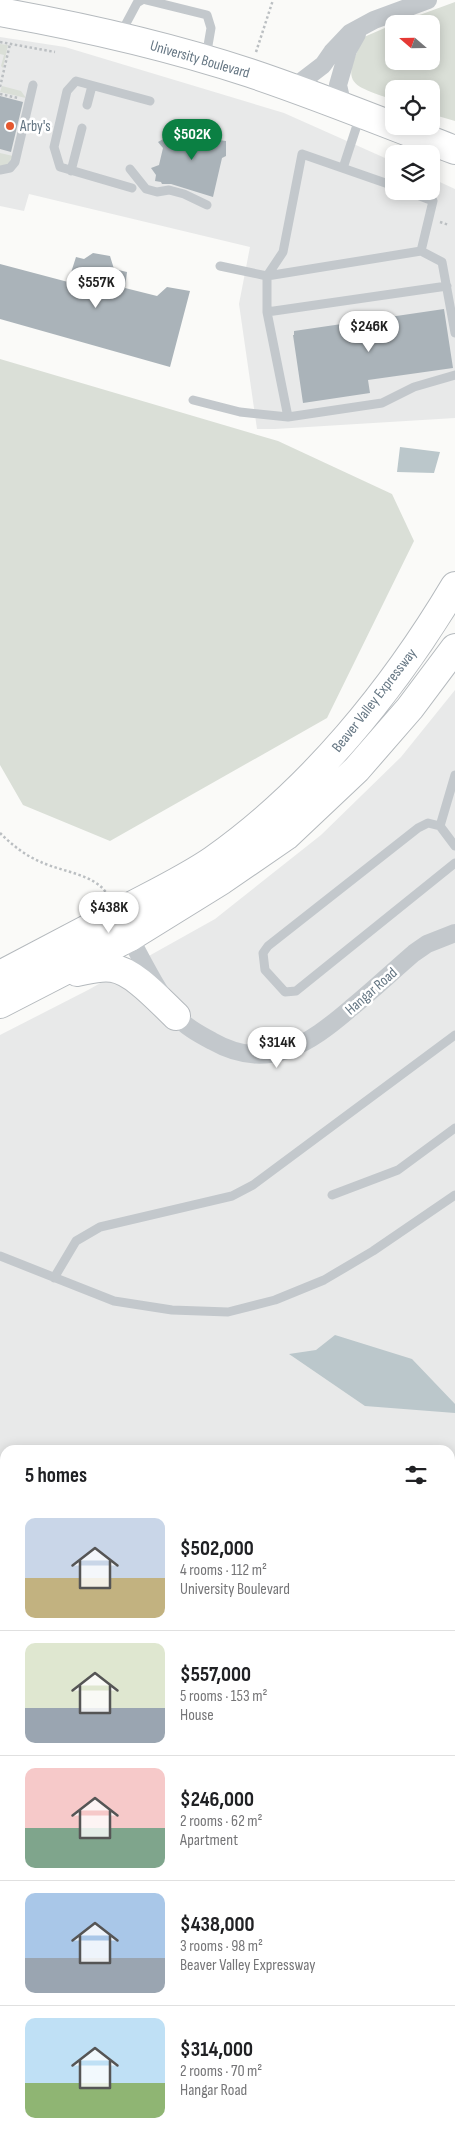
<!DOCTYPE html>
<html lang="en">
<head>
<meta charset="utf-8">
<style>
	body { margin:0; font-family:"Sofia Sans Condensed",sans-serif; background:#f6f6f6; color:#202124; height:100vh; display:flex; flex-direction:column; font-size:19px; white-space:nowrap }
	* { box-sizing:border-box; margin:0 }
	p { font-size:16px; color:#757577 }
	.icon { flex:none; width:28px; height:28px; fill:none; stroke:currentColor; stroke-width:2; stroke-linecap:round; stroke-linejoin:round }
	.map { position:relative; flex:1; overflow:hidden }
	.side { position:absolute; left:0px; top:1445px; width:455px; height:695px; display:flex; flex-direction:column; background:#fff; border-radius:15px 15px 0 0; box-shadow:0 2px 12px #0003 }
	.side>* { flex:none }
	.needle { width:32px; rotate:290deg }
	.tools { position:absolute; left:385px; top:15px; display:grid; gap:10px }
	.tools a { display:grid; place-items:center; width:55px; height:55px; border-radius:10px; background:#fff; box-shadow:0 2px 12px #0003; font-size:25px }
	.price { position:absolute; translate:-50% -42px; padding:0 11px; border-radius:18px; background:#fff; color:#222; font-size:16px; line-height:32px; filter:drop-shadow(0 1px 2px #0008) }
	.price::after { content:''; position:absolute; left:50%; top:30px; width:15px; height:11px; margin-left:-8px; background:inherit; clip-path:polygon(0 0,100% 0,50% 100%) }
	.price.active { background:#0b8043; color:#fff }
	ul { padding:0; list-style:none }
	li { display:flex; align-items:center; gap:15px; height:125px; padding:0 25px }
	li+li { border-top:1px solid #e0e0e0 }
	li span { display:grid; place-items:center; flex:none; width:140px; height:100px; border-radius:10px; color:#555 }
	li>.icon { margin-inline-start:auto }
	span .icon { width:60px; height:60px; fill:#fffc; stroke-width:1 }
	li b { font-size:21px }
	h2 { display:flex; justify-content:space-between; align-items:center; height:60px; padding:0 25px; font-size:21px }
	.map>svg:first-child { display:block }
</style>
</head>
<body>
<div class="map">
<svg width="455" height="2140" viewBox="0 0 455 2140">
	<rect width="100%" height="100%" fill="#fafaf8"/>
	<path fill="#e8e9e9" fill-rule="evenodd" d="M0,37L65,47L284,113L394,162V191H431V178L455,189V418L275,429H257L239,304L250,247L29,194L24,211L0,206Z
		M455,690V2140H0V1035L88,990L215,919L321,835L401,757ZM5,1450H450V2135H5Z"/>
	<path fill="#dadfd7" d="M455,2V121L431,114V89H394V100C348,84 341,84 364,37L394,24V61H431V24H395Z
		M0,44L8,45L3,68L1,66L4,55L0,54Z
		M2,86L21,91L26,98L0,92Z
		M0,153L13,156L7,166H0Z
		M0,359L278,441L392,494L414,541L327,718L110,841L23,805L0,765Z
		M5,1947V2076L0,2086V1952Z"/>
	<path fill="#bbc7cb" d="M400,447L440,452L434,473L397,472Z
		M335,1335L412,1359L455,1404V1413L365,1406L289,1354L316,1350Z"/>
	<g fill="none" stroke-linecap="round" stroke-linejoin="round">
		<path stroke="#ced2d4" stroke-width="40" d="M450,1502L455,1497
			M0,1677L5,1673
			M0,1821L5,1826
			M0,1892L5,1888
			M25,2140L27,2135"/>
	</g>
	<path fill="#aab3b9" d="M0,96L23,102L11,152L0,149Z
		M206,126L221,130L219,140L226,141V156L222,158L213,197L171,184H162L161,182L155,181L156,175L151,168L159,165L163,148L158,142L165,138L166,133L173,135L178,130L185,141L192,136L200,138V135L204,136Z
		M93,253L110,256L114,269L127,272L125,288L157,296L167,287L190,291L170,367L0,319V264L68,282L76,257L84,259Z
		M444,309L453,368L368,380L370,393L303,403L293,335H294V331Z"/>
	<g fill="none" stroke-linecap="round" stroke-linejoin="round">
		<g stroke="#b5babe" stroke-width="30">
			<path id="primary" d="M0,12C84,27 168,46 250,73C319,96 387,124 455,150"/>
		</g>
		<g stroke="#b4b9bd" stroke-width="30">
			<path id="trunk" d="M116,914C147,897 184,880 213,860C312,790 393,690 455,586
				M130,937L222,880L286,836L357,769L410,708L455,648"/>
		</g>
		<g stroke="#b4b9bd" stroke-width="30">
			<path id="motorway" d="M77,972C88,970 100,966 112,968C134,971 160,1001 176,1016
				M0,975L116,914
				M0,1004L130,937"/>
		</g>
		<path stroke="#bbbfc2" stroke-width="2.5" stroke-dasharray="2.5 2.5" stroke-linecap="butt" d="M0,42L55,52
			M256,52L273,0
			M0,87L10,44
			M0,94L18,98
			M440,222L449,225
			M0,833C12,845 26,856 41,862C62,872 95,874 107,894"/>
		<path stroke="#c3c8cc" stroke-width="9" d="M146,0L207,15L211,28L206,57
			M121,33L137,3L142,0
			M87,105L92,86
			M343,168L360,116
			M130,169L146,189L157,192L169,190L184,194L207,205
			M0,170L10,168L15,162L33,85
			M71,171L82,128
			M132,188L60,167L54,147L67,91L76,81L150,101
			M407,191L433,201L421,251
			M220,266L267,276L421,251L442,262L455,333
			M267,312L447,286
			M193,400L240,412L288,417L382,403L414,387L455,375
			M288,417L267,312V276L283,252L302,154L394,186
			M440,826L455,775
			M455,846L440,826L428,823L418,828L268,946L263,953L265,970L285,992L296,991L455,863
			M332,1195L398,1170L455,1128
			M0,1256L114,1301L172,1310L228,1312L275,1300L324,1280L373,1251L455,1195
			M54,1278L76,1241L100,1227L232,1196L253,1185L455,1035
			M450,1815L455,1810"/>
		<path stroke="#c3c8cc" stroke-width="18" d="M293,88L323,65L332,52L350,33L374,20L428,0
			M343,107L338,85L348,50L357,34
			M125,929C141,957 155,989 175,1014C184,1026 199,1034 212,1041C268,1073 309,1044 351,1008C373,990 393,971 414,953L427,944L455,933
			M450,1733L455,1732
			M183,2140L185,2135"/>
		<use href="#primary" stroke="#fff" stroke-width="28"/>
		<use href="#trunk" stroke="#fff" stroke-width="28"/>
		<use href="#motorway" stroke="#fff" stroke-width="28"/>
	</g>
	<circle fill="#e4572e" stroke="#fff" stroke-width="2" cx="10" cy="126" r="5"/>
	<g text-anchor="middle" stroke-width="5" stroke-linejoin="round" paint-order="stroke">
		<g font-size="15" fill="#657683" stroke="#fff">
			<text transform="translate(200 59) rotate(16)" y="5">University Boulevard</text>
			<text transform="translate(374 700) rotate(-52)" y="5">Beaver Valley Expressway</text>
			<text transform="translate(371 991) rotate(-41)" y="5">Hangar Road</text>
		</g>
		<g font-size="15" fill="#657683" stroke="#fff" text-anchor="start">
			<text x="20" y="131">Arby's</text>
		</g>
	</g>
</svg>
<div class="tools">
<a><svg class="needle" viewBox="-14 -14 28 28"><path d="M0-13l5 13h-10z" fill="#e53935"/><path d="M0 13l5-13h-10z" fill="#757577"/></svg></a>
<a><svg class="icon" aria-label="locate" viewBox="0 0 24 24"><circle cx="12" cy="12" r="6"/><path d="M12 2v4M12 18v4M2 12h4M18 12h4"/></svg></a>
<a><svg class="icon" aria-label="layers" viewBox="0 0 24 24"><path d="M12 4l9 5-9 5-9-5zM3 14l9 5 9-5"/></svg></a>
</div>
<b class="price active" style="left:192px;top:161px">$502K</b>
<b class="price" style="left:96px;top:309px">$557K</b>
<b class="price" style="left:369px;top:353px">$246K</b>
<b class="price" style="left:109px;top:934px">$438K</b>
<b class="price" style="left:277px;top:1069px">$314K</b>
<section class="side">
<h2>5 homes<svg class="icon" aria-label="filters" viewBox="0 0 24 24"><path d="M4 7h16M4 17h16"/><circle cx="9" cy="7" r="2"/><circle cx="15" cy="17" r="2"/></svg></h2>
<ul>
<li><span style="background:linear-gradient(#c9d6e8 60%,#c2b280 0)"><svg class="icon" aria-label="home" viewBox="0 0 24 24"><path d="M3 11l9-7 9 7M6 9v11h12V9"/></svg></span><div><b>$502,000</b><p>4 rooms · 112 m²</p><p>University Boulevard</p></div></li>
<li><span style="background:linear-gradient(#dfe7d0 65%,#9aa5b1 0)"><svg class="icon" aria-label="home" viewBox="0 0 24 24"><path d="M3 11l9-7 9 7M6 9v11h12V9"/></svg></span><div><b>$557,000</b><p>5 rooms · 153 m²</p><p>House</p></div></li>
<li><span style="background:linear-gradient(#f6c9c9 60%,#7fa58c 0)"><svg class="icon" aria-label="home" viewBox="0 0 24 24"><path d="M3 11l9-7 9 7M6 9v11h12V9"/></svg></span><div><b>$246,000</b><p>2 rooms · 62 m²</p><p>Apartment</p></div></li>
<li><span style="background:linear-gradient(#a9c7e8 65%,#9aa5b1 0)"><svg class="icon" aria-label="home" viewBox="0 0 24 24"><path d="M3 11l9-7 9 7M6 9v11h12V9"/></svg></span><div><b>$438,000</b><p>3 rooms · 98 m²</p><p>Beaver Valley Expressway</p></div></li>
<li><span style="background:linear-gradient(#bfe0f5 65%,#8fb573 0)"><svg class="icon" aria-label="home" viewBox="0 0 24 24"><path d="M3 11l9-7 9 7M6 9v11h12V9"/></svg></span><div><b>$314,000</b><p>2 rooms · 70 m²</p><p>Hangar Road</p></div></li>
</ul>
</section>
</div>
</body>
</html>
